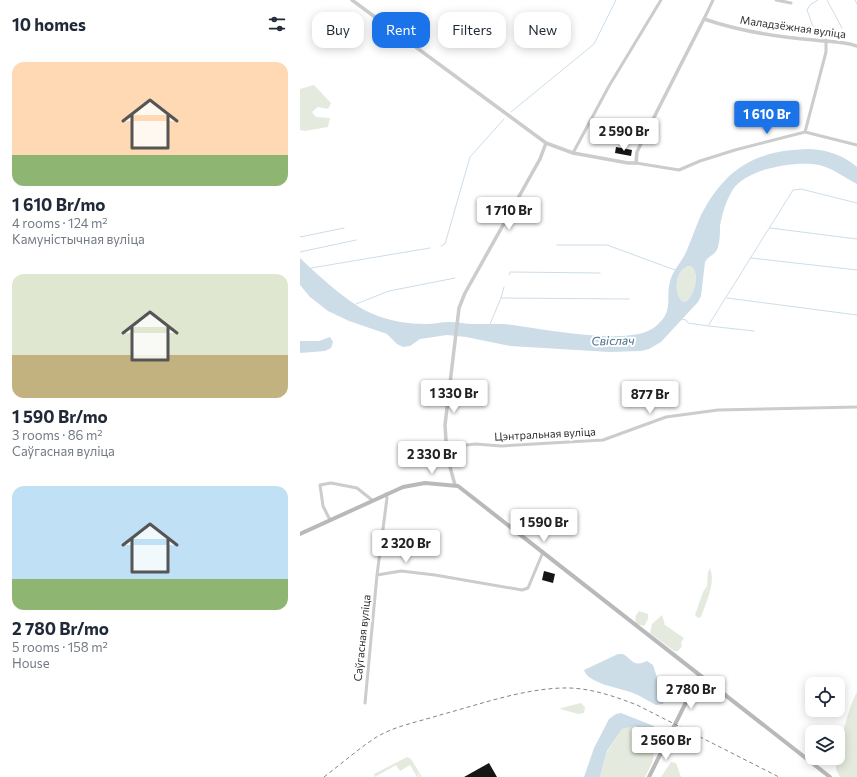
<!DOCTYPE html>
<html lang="en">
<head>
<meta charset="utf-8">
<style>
	body { margin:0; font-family:Commissioner,sans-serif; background:#f2f2f3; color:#1f2937; height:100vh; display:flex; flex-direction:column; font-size:15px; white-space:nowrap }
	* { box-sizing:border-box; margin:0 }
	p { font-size:13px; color:#747a83 }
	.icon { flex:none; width:22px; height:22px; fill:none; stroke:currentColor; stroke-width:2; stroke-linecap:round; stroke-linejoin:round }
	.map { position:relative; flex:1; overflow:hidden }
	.side { display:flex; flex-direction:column; background:#fff; width:300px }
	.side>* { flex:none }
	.hud { position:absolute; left:12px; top:12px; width:380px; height:36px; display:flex; gap:8px }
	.controls { position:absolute; left:505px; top:677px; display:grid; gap:8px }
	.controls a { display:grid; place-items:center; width:40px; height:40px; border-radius:8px; background:#fff; box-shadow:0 2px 10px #0003; font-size:20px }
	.price { position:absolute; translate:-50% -34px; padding:0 9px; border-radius:4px; background:#fff; color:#222; font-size:13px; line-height:26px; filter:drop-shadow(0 1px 2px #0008) }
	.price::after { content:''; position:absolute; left:50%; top:24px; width:12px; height:9px; margin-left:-6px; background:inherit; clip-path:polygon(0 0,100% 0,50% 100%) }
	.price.active { background:#1a73e8; color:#fff }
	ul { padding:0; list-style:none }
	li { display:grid; align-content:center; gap:8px; height:212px; padding:0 12px }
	li span { display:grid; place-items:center; height:124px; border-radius:12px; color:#555 }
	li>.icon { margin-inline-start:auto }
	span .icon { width:72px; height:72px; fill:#fffc; stroke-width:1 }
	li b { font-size:17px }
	h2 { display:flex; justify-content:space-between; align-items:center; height:48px; padding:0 12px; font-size:17px }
	.pill { padding:0 14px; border-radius:12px; background:#fff; box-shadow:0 2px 10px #0003; font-size:14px; line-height:36px }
	.pill.active { background:#1a73e8; color:#fff }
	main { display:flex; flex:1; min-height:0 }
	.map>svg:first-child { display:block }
</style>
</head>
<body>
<main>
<section class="side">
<h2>10 homes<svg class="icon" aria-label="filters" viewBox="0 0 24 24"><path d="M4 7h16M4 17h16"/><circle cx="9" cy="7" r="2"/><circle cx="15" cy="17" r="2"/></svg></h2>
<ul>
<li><span style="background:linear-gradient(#ffd9b3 75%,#8fb573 0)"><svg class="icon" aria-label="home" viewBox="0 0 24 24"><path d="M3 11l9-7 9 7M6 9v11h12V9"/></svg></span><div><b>1 610 Br/mo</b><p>4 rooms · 124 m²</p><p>Камуністычная вуліца</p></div></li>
<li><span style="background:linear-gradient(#dfe7d0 65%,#c2b280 0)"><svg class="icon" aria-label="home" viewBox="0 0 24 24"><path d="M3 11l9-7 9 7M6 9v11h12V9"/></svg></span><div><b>1 590 Br/mo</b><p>3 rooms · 86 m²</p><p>Саўгасная вуліца</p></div></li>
<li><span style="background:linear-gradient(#bfe0f5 75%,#8fb573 0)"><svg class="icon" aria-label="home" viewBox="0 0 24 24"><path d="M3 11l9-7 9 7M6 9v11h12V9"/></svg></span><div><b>2 780 Br/mo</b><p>5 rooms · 158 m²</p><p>House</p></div></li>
</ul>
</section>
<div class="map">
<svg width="557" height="777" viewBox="0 0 557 777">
	<rect width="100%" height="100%" fill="#fff"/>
	<path fill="#e5eade" d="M14,85L31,103L28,109L18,107L12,112L16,117L30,118L28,127L5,131L0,130V89Z
		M389,266L392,267C400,275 394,294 387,301L383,302C373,294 375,269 389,266Z
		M410,568C416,584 406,602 401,617L398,618L395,615L403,592L407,586L408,572Z
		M339,611L348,614V619L344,626L337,624C334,619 335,616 339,611Z
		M362,615L365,625L384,638L381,643L382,646L378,651H374L350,633L352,624Z
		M557,692V777H540C539,774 536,771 536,768C535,757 551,700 557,692Z
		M281,703L285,707L284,713L278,714L260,709L261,708Z
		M336,726L342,732L340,753L345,738H348C357,757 354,759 345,777H300L307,752L322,729Z
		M107,757L111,759L122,777H120L117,771L119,777H117L110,765L100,771L96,765L75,777L74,774Z
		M371,762L376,763L381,777H361Z"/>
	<path fill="#cddde8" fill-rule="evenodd" d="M509,149C528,150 543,155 557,167V184C545,178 533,168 519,165C496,160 444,169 432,191C426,201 422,214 420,226C420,233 420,240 418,247C416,255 408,256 405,262L401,296L398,302L361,342L349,349L341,351L310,352L210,346L166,337L147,335L120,339L110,346L103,347L97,344L87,334L49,321L28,311L10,297L0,285V258C18,275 50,305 73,314C89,321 109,324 126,324C134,324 141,322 149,322C157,322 166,324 174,324C184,324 193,324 203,324C236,327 329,348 355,327C376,310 364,298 371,278C375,268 383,260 387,250C392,238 396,226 401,215C426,167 457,150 509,149ZM389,266L392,267C400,275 394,294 387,301L383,302C373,294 375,269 389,266Z
		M30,337L33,342L31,348L25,351L0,353V341H19Z
		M318,654H323C334,661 333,667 347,661L353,665L364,699L363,704L356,705C348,701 341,696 333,693C321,688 288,684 284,670Z
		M321,713L354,726L353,749L348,738H345L340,754L342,732L336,726L322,729L307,751L300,777H284L294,748L309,719L316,714Z"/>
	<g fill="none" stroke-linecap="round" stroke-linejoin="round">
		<path stroke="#cddde8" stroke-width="1" d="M527,0L542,28
			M555,0L557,4
			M515,32L507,10L510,5L518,0
			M211,112L294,44L316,0
			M470,228L557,239
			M0,237L44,228
			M257,245H307L375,270
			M141,246L145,244L170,157L204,119
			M0,252L56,240
			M451,258L557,270
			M11,268L130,248
			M209,275L210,272L300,273
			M201,298L204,287
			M427,298L557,315
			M56,304L89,291L155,278
			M381,319L386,320L388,323L408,326L493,190L501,189L557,203
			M190,324L201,298L329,299
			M409,326L454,331"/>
	</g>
	<path fill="#161616" d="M316,147L332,150L331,156L315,153Z
		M130,443L131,451L114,454L113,446Z
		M244,571L255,574L253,583L242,580Z
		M189,763L197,777H164Z"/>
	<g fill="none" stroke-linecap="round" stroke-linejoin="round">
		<path stroke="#ccc" stroke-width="3" d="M476,0L491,3
			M404,19L413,0
			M505,132L526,52V40
			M273,153L309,86L361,0
			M336,163L379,170L400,161L435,150L505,132L557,145
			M146,447L176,444L201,446L303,440L366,417L418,410L557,407
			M30,520L23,506L20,485L31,483L57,488L72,500
			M77,575L101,571L135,575L222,590L228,588L243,552
			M65,703L77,575L87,498L86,494"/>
		<path stroke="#ccc" stroke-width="3.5" d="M52,0L246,143L273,153L328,163H336L337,152L345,135L404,19C439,31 477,37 514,40C530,42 541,41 557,46
			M155,485L147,456L145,425L159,308L165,293L240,159L246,143"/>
		<path stroke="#b9b9b9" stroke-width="4" d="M0,534L103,487L125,483L158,486L530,777
			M349,777L399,676"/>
		<path stroke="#848484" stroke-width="1" stroke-dasharray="4 3" stroke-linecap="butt" d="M24,777C41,764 57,750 75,738C94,726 118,722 140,715C181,704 228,687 270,688C294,689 316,697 337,705L479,777"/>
	</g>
	<g text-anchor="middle" stroke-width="4" stroke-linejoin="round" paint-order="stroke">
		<g font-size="11" fill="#2f2f2f" stroke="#fff">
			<text transform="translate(493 27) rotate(8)" y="4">Маладзёжная вуліца</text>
			<text transform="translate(245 434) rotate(-3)" y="4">Цэнтральная вуліца</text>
			<text transform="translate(62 638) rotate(-84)" y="4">Саўгасная вуліца</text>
		</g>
		<g font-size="12" font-style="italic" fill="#466e87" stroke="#fff">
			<text transform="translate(313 341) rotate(-1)" y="4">Свіслач</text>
		</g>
	</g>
</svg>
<div class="controls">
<a><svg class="icon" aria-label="locate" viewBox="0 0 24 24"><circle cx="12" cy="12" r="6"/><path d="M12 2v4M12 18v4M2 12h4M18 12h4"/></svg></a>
<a><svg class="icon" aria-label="layers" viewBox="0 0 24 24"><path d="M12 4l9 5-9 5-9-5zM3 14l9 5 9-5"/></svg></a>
</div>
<b class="price active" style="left:467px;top:135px">1 610 Br</b>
<b class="price" style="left:324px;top:152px">2 590 Br</b>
<b class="price" style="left:209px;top:231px">1 710 Br</b>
<b class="price" style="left:154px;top:414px">1 330 Br</b>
<b class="price" style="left:350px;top:415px">877 Br</b>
<b class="price" style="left:132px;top:475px">2 330 Br</b>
<b class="price" style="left:244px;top:543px">1 590 Br</b>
<b class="price" style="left:106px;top:564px">2 320 Br</b>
<b class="price" style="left:391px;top:710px">2 780 Br</b>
<b class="price" style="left:366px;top:761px">2 560 Br</b>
<div class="hud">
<a class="pill">Buy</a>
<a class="pill active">Rent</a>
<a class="pill">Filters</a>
<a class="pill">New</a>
</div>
</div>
</main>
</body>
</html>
